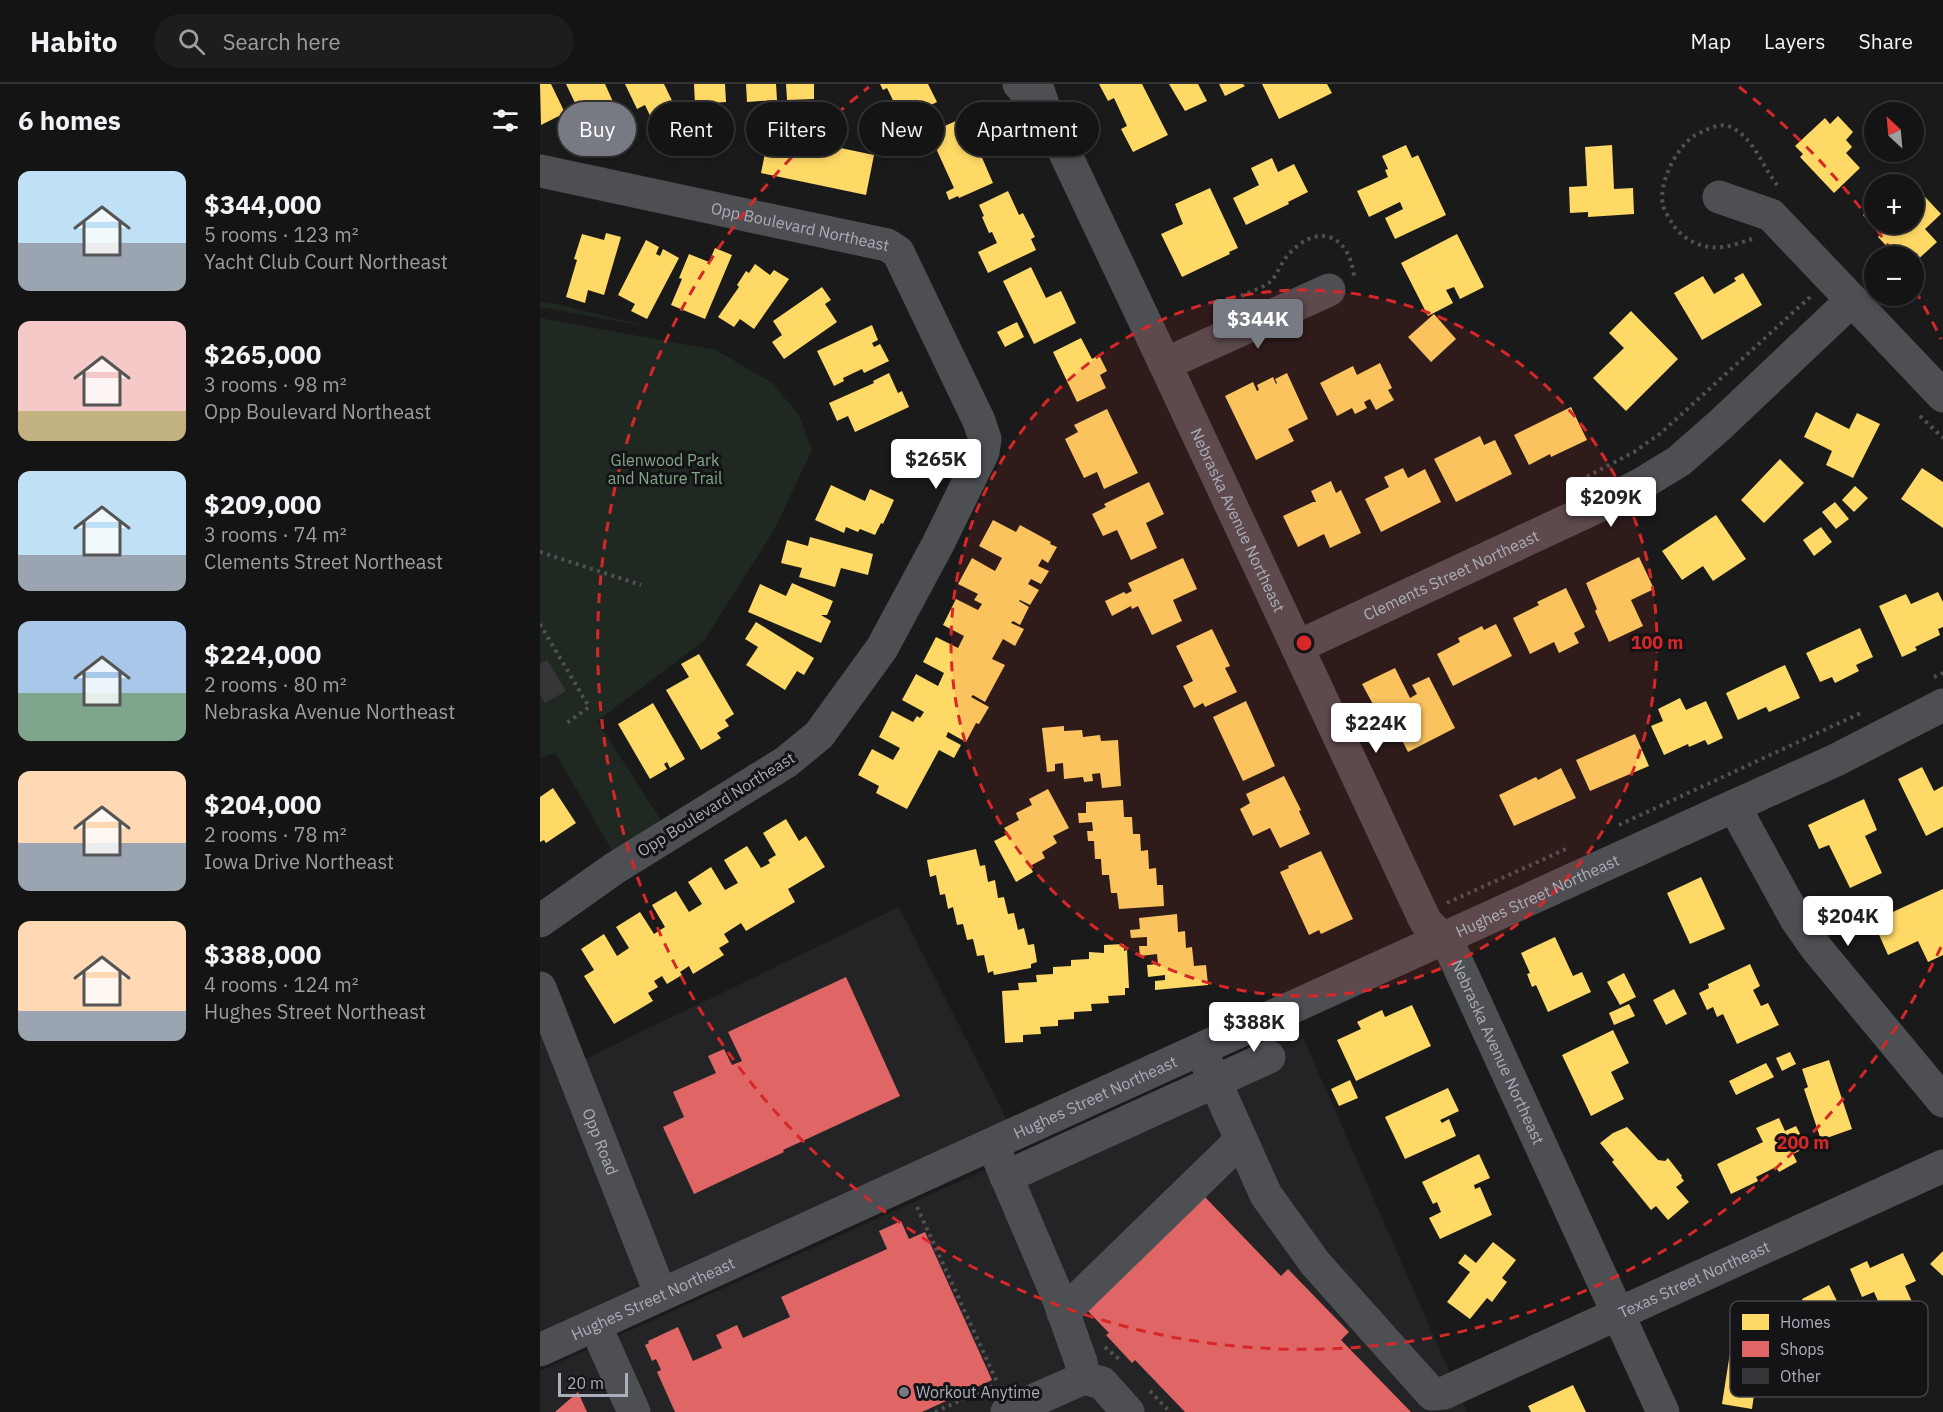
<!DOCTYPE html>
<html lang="en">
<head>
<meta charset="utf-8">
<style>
	body { margin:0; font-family:"IBM Plex Sans",sans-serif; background:#1d1d1d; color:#f1f3f6; height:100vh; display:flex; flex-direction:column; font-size:22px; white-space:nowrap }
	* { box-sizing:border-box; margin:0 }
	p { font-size:20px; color:#9d9ea0 }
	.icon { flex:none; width:33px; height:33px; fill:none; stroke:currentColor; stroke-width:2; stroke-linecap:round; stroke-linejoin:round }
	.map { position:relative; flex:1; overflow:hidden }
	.panel { display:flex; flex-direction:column; background:#141414; width:540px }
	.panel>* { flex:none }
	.banner { position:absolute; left:18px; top:18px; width:570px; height:54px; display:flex; gap:12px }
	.needle { width:39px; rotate:334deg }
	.fabs { position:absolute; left:1324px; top:18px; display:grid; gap:12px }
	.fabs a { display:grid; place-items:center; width:60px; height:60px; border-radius:50%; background:#141414; box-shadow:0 3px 9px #0003,0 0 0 2px #333334; font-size:30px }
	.scale { position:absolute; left:18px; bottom:15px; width:70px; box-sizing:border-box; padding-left:6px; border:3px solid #abaebb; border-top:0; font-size:16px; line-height:21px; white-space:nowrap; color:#abaebb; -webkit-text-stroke:4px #141416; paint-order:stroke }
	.price { position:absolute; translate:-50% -51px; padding:0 14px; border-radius:6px; background:#fff; color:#222; font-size:20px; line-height:39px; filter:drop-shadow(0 2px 3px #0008) }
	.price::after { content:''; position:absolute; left:50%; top:36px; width:18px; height:14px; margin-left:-9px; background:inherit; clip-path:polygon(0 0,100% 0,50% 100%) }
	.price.selected { background:#787a83; color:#fff }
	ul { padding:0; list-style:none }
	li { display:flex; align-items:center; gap:18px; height:150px; padding:0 18px }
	li span { display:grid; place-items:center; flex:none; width:168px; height:120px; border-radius:12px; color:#555 }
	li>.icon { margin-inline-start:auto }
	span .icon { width:72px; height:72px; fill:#fffc; stroke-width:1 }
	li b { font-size:26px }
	h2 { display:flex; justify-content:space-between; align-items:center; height:72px; padding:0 18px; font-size:26px }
	.pill { padding:0 21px; border-radius:27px; background:#141414; box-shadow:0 3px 9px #0003,0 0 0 2px #333334; font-size:21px; line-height:54px }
	.pill.selected { background:#787a83; color:#fff }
	header { display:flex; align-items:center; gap:36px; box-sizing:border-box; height:84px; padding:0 30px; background:#141414; border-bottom:2px solid #333334 }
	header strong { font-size:28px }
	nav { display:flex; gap:33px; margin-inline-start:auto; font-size:21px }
	.search { width:420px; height:54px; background:#1d1d1d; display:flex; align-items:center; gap:15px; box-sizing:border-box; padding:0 21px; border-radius:33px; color:#9d9ea0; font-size:22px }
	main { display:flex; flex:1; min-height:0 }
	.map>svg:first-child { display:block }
</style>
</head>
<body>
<header>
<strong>Habito</strong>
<div class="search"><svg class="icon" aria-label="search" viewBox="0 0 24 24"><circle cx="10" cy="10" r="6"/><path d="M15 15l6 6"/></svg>Search here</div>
<nav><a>Map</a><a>Layers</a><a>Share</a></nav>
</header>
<main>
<section class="panel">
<h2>6 homes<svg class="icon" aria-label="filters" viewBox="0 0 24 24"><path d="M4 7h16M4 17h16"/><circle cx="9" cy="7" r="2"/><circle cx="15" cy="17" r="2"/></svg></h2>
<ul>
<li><span style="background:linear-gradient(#bfe0f5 60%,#9aa5b1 0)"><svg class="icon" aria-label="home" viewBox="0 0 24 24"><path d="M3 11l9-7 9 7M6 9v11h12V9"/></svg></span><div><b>$344,000</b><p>5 rooms · 123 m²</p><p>Yacht Club Court Northeast</p></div></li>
<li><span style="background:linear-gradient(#f6c9c9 75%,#c2b280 0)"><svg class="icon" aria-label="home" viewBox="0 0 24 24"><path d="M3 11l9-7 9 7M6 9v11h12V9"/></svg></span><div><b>$265,000</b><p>3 rooms · 98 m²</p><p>Opp Boulevard Northeast</p></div></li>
<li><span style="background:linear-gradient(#bfe0f5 70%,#9aa5b1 0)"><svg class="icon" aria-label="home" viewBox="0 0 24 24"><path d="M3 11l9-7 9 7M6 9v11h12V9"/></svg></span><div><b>$209,000</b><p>3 rooms · 74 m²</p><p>Clements Street Northeast</p></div></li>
<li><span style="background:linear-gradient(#a9c7e8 60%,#7fa58c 0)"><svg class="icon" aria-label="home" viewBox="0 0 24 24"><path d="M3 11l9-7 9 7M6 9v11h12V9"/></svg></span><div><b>$224,000</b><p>2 rooms · 80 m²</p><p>Nebraska Avenue Northeast</p></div></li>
<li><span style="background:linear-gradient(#ffd9b3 60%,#9aa5b1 0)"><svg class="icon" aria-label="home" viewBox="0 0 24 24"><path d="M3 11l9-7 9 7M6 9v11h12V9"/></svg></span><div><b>$204,000</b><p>2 rooms · 78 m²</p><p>Iowa Drive Northeast</p></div></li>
<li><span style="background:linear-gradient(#ffd9b3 75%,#9aa5b1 0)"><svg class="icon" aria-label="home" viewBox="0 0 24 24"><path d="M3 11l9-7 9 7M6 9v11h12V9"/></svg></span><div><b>$388,000</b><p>4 rooms · 124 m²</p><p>Hughes Street Northeast</p></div></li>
</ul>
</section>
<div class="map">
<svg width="1403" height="1328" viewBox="0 0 1403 1328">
	<rect width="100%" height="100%" fill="#1a1a1a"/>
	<path fill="#242426" d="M359,823L468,1038L126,1194L41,977Z
		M0,936L105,1203L0,1251Z
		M759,944L927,1328H0V1287Z"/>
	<path fill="#202822" d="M0,218L12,219L115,244L0,223Z
		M0,234L176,266L232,299L259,331L272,366L234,446L164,557L57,637L124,741L76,773L15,669L0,674Z"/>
	<path fill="#ffd966" d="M0,0H11L25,29L1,41Z
		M26,0H65L79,31L55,42L44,18L36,21Z
		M85,0H124L138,29L114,40L105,21L97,25Z
		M154,0H185L186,18L155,20Z
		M206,0H236L237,16L207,18Z
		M246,0H274V15L247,16Z
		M340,0H388L397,18L362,35L347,4L343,6Z
		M559,0H602L628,51L593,68L581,45L587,42L574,14L568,17Z
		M629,0H658L667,17L645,27Z
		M679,0H703L705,2L685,12Z
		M722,0H787L792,9L739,35Z
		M1298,32L1313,48L1306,56L1312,63L1306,69L1320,84L1294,109L1260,73L1263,70L1255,62L1285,34L1290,40Z
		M418,36L431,64L437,62L453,99L419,114L418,112L409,116L406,108L414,104L389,49Z
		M229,49L334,71L326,111L221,89Z
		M866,61L872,74L878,71L906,131L855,155L845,134L863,125L860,118L829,133L817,107L848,93L845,86L848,85L842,72Z
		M1072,61L1074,105L1093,104L1094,130L1048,133V128L1030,129L1029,103L1047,102L1045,63Z
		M732,74L738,88L754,80L768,108L748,118L749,120L706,141L693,114L719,101L711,84Z
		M1374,101L1401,130L1385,145L1397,158L1374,179V172H1362L1358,168L1355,171L1338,153L1341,150L1323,131L1335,119V140H1374Z
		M670,104L698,164L689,168L690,170L642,193L621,150L643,140L635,120Z
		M468,107L479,131L483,129L495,153L491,155L496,166L448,189L438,168L457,159L452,148L449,149L442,133L444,132L439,121Z
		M66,149L81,153L64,211L48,206L45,219L26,213L37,176L34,175L42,150L64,156Z
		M917,150L944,203L920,215L914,203L906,206L913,219L888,232L861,179Z
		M106,156L119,163L116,170L120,172L123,165L139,174L107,235L91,227L95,220L78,211Z
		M175,164L192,171L165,235L131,221L142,195L139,194L149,170L169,178Z
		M215,180L230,191L234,186L249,195L214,245L200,235L194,243L178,233L199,203L197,201L206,187L209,189Z
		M491,183L506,214L521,207L536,239L494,260L463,197Z
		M1203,189L1222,221L1162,256L1134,209L1163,192L1174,210L1196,197L1194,194Z
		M282,203L291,216L285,220L297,238L244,275L232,258L242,251L233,237Z
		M1091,227L1138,275L1086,327L1053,294L1084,264L1069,249Z
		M894,230L916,255L891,278L868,253Z
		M477,238L484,253L465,263L457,248Z
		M332,241L338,256L332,259L334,263L340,260L349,277L324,289L322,285L303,294L304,297L294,302L277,267Z
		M541,254L552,275L559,271L567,287L560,291L566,304L537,318L513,268Z
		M840,279L852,304L848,306L854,316L836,326L830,315L824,318L827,324L815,330L812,324L797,332L780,299L813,282L817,291Z
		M349,289L358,309L362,307L369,323L315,348L308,332L297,337L289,319L334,299L333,297Z
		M747,289L768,335L748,345L754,357L716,376L685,312L713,298L717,307L719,306L717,301L733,293L736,300L737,299L735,295Z
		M1031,323L1047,356L1011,373L1010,370L989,381L974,351Z
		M567,325L598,389L564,405L557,388L544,394L525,355L538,348L534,341Z
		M1276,328L1309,345L1317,329L1340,340L1313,394L1286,381L1292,367L1264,353Z
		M940,352L944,361L955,356L972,390L916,418L894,375Z
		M1240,375L1264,399L1224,439L1201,416Z
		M863,384L868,394L885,385L901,418L841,448L825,415L849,403L844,393Z
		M1382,384L1403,398V444L1361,415Z
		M791,397L796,409L801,406L821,449L790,464L784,450L758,463L743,432L773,418H776L771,407Z
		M609,398L624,430L606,439L617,464L591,476L577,446L563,452L552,430L566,423L564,420Z
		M291,401L325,417L330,405L354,416L343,440L341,439L335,451L320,445L318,448L306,443L304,449L275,436Z
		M1315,402L1328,414L1314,428L1302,416Z
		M1295,418L1309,435L1296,445L1282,428Z
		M1176,431L1206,475L1173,497L1163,482L1142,496L1122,467Z
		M453,436L476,448L480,441L511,458L510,460L517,463L508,479L502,475L498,482L509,487L501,500L491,495L488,500L499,506L490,521L480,516L479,517L489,523L480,541L473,537L471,539L484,545L475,562L463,555L452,575L465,581L445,618L433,611L431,613L449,623L439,640L436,639L426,658L408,648L406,653L421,661L414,674L399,666L367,725L336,709L339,702L318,691L332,665L353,676L360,664L339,653L352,627L373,638L377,632L380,634L384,628L362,616L376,590L398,602L404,589L383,578L396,553L418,564L424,552L403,541L416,515L438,526L442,520L434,516L438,510L418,500L432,474L455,487L462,474L439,462Z
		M1281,443L1292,458L1274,472L1263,456Z
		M270,453L333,470L328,491L301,484L295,503L259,493L262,484L241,479L247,456L268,462Z
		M1099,473L1114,505L1091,516L1103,542L1069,558L1055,527L1057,525L1046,499Z
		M643,474L657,505L633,516L642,537L612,551L598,522L592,525L591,522L572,532L565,517L584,508L586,510L592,507L588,499Z
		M252,499L293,517L287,531H281L291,537L281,559L208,528L220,500L246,512Z
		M1026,504L1045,543L1034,549L1039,559L1019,569L1014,558L990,570L973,534L999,521L997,518Z
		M1398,508L1403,518V543L1398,545L1400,551L1375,563L1377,566L1362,573L1339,522L1366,510L1371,520Z
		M216,538L274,574L264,591L257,587L245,606L206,581L218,563L205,555Z
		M956,540L972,572L913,602L897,570L920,558L918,554L942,542L944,546Z
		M1320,544L1333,573L1316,581L1319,587L1295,599L1292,593L1280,598L1266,569Z
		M672,545L690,582L685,584L697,608L665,623L663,619L654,624L643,602L653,597L636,562Z
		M159,570L194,630L185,636L189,642L177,649L181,654L161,666L126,606L149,593L141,580Z
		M1245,581L1260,614L1229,628L1226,623L1198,636L1186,609Z
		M855,584L870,614L877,610L872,601L889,593L915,644L868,668L861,654L856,657L838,622L835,624L822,600Z
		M1140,614L1146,626L1166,617L1183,654L1168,661L1165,656L1149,663L1148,660L1124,671L1111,642L1123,637L1118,625Z
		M706,617L735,682L703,697L673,633Z
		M113,619L145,675L130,684L127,678L124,680L127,685L110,695L78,640Z
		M524,642V647L542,646L543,653L560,651L561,657L578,656L581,702L562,704L560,689L552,690L553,697L544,698L543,693L524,695L523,679L515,680V687L507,688L502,644Z
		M1095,650L1109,682L1050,707L1036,676Z
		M1382,683L1394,707L1403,702V743L1386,752L1358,695Z
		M1021,684L1036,714L974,742L959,711L996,693L998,696Z
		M744,692L761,726L759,727L770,750L740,764L730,744L713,752L700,725L710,719L706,710Z
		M13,704L36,739L6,759L4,756L0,758V713Z
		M508,705L529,744L513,752L517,759L502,768L505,774L490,782L493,788L476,798L454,757L468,750L464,744L479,736L476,729L492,721L489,715Z
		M1324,715L1337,746L1325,752L1342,789L1310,804L1289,761L1279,765L1268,741Z
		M583,716L584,733H592L593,750H600L601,767L608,766L609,785L616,784L617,801H623L624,822L579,825L577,809H571L569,791H562L561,775H555L554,757H548L547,747H553L552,738L539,739L538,729H546V718Z
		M246,735L259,757L266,752L285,783L248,805L255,818L206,847L201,839L184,850L189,858L179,864L184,871L153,890L149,882L140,888L142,891L127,900L122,892L114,897L118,903L108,909L113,917L74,940L44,892L54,886L41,865L64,850L77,872L89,864L76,843L100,828L114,850L125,843L112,821L136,807L149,828L162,820L148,798L171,783L185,806L198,799L184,776L207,762L221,784L230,779L228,776L236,771L223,749Z
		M436,765L440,782L445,781L448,798L455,796L458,814L464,813L468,830L474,829L478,846L484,844L488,861L494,860L497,878L491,880V884L454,891L453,887L448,889L444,871L437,872L433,855L427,856L423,840L417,841L413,823L408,825L405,810L400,811L396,791L390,793L387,776Z
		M781,767L813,835L781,850L779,846L769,851L740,788L749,784L748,782Z
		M1161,793L1185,845L1150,860L1127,809Z
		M1403,805V871L1388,878L1378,857L1348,871L1333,837Z
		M637,830L638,848L645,847L646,864L652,863L654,882L666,881L668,901L615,906V897L625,896V891L608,893L607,881L618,880L617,870L600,872L599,862H607V853L591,854L590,846L600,845L599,834Z
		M1015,853L1033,892L1042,888L1051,908L1008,928L996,901L992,903L987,890L990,889L981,869Z
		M584,860V867L587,866L589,904H585V911L568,912L569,919L551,920L552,927L534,928V935L518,936V942L500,943L501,950L483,951V958L465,959L462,907L479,906L478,899L497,898L496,891L513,890V883L531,882V876L549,875V868L564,869V861Z
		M1210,880L1220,902L1213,906L1221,922L1228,919L1239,941L1197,960L1183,930L1177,933L1173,923L1167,926L1159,909L1169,904L1168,900Z
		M1084,889L1096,913L1080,921L1067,898Z
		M1134,905L1147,930L1126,941L1113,916Z
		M1089,920L1095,932L1074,941L1069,929Z
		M872,921L891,962L816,997L797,956L821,945L817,938L842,926L845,933Z
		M1073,946L1089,979L1071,988L1084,1015L1051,1032L1022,971Z
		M1250,968L1256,980L1242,987L1236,974Z
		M1289,976L1312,1045L1281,1056L1264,1005L1268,1003L1262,985Z
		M1226,979L1234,993L1196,1011L1189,997Z
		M810,996L818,1014L799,1022L791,1005Z
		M908,1004L919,1027L900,1036L902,1039L909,1035L916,1052L865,1075L845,1033Z
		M1239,1034L1245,1047L1256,1042L1267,1063L1253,1070L1257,1078L1239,1088L1236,1083L1216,1093L1218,1097L1191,1110L1177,1080L1223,1058L1216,1044Z
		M1087,1043L1118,1076L1125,1077L1128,1074L1142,1092L1141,1093L1144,1097L1136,1103L1149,1118L1128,1136L1116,1122L1111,1126L1072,1078L1074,1076L1060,1059L1073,1049Z
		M939,1070L950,1094L934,1101L935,1105L940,1103L952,1131L900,1155L889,1134L901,1128L897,1118L893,1120L882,1098Z
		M953,1158L976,1176L962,1194L967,1198L952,1218L947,1214L930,1235L907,1218L930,1188L918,1179L925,1170L936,1179Z
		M1403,1167V1192L1390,1180Z
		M1363,1169L1376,1197L1365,1202L1373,1220L1345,1233L1334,1208L1322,1213L1310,1185L1327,1177L1330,1184Z
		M1289,1201L1304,1231L1247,1259L1234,1232L1263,1218L1262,1215Z
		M1192,1256L1221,1260L1212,1325L1182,1320Z
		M1033,1301L1046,1328H991L988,1322Z"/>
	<path fill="#e06666" d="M306,893L360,1012L243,1066L244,1068L154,1110L123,1043L144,1033L133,1008L176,989L168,972L184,965L192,981L202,977L188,948Z
		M664,1112L741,1192L748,1185L809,1248L801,1256L871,1328H645L595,1276L592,1279L566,1251L569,1249L546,1225Z
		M361,1137L369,1155L385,1148L452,1296L382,1328H135L117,1288L121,1286L116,1275L112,1277L105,1261L109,1259L108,1257L138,1243L153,1277L182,1264L176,1251L197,1241L203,1254L250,1233L241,1213L347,1165L339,1147Z
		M38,1308L47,1328H15Z"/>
	<path fill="#363638" d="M7,576L26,607L5,619L0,611V580Z"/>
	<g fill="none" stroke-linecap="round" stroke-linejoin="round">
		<path stroke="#505055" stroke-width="4" stroke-dasharray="3 4.5" stroke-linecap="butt" d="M1212,155C1199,159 1185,165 1171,163C1156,162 1142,153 1133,141C1130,135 1124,127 1123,121C1118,100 1136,64 1154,52C1157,50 1162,48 1166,46C1172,43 1181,40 1188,42C1215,52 1222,85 1240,104
			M701,212C710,208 722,204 730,198C737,192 741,178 748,171C777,138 809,150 814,192
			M1380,332L1403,354
			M1027,403L1094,368L1121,349L1270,213
			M0,468L101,501
			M0,540L49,623L27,639
			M1394,593L1403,589
			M1079,741L1323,628
			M907,819L1026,765
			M377,1123L458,1300
			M565,1263L580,1276
			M610,1307L630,1328
			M395,1328L452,1302"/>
		<g stroke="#4e4f53" stroke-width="33">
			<path d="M479,0L506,29L496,0"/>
			<path id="s1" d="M506,29L625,280L882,830L886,838L909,861L1123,1328"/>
			<path id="s2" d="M0,87L347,161L358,168L439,337L445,355L443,368L398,460L342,564L279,651L246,678L75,784L0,837"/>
			<path d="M1179,113L1231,131L1403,312"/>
			<path d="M625,280L789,206"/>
			<path id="s3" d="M757,563L1065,419L1103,399L1139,377L1180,341L1312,216"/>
			<path d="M1194,722L1256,835L1277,865L1403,1017"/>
			<path id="s4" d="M0,904L121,1211"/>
			<path id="s5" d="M661,966L726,1111L775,1179L892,1310L904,1309L1403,1082"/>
			<path d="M458,1073L519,1216L541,1278L544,1294"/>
			<path d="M466,1093L729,973"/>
			<path d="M523,1229L701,1056"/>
			<path d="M55,1241L94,1328"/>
			<path id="s6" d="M0,1266L1194,722L1296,676L1403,621"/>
			<path d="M467,1328L544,1294L562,1299L588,1328"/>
		</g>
	</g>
	<circle cx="764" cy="559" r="353" fill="#d62828" fill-opacity=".12"/>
	<g fill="none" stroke="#d62828" stroke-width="3" stroke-dasharray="10 8">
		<circle cx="764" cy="559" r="353"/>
		<path d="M1401 863A706 706 0 1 1 329 3M1199 3A706 706 0 0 1 1353 169M1375 206A706 706 0 0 1 1401 255"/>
	</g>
	<circle fill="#787a83" stroke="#141416" stroke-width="2" cx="364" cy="1308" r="6"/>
	<g text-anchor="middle" stroke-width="6" stroke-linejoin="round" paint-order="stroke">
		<g font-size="16" fill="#abaebb" stroke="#141416">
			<text dy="6" stroke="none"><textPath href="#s2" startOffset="266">Opp Boulevard Northeast</textPath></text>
			<text dy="6" stroke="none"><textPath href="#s1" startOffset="450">Nebraska Avenue Northeast</textPath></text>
			<text dy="6" stroke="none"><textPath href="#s3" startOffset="170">Clements Street Northeast</textPath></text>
			<text transform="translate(176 720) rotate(-32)" y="6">Opp Boulevard Northeast</text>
			<text dy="6" stroke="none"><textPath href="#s6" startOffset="1096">Hughes Street Northeast</textPath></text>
			<text dy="6" stroke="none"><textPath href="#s1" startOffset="1044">Nebraska Avenue Northeast</textPath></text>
			<text dy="6" stroke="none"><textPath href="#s6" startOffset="610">Hughes Street Northeast</textPath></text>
			<text dy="6" stroke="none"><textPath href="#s4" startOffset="165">Opp Road</textPath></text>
			<text dy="6" stroke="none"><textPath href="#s5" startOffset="705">Texas Street Northeast</textPath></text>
			<text dy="6" stroke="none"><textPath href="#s6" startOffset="124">Hughes Street Northeast</textPath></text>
		</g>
		<g font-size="16" fill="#82a789" stroke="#141416">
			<text x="125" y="382">Glenwood Park<tspan x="125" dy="18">and Nature Trail</tspan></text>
		</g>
		<g font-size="16" fill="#abaebb" stroke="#141416" text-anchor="start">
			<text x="376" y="1314">Workout Anytime</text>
		</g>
	</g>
	<rect x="1190" y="1217" width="198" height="96" rx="9" fill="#141416" stroke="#414248" stroke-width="1.5"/>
	<rect x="1202" y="1230" width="27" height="16" fill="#ffd966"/>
	<rect x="1202" y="1257" width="27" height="16" fill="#e06666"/>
	<rect x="1202" y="1284" width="27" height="16" fill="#363638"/>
	<g font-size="16" fill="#abaebb">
		<text x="1240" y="1244">Homes</text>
		<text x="1240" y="1271">Shops</text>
		<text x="1240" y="1298">Other</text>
	</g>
	<circle cx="764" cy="559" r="9" fill="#d62828" stroke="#141416" stroke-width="3"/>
	<g font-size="18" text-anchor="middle" font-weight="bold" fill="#d62828" stroke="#141416" stroke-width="6" stroke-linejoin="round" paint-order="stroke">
		<text x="1117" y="565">100 m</text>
		<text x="1263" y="1065">200 m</text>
	</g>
</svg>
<div class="fabs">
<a><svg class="needle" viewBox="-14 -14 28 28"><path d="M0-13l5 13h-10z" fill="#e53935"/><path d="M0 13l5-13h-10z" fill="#9d9ea0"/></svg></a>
<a>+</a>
<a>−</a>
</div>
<div class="scale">20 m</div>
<b class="price selected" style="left:718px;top:266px">$344K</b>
<b class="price" style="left:396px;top:406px">$265K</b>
<b class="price" style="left:1071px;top:444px">$209K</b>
<b class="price" style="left:836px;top:670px">$224K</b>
<b class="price" style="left:1308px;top:863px">$204K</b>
<b class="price" style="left:714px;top:969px">$388K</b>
<div class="banner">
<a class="pill selected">Buy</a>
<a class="pill">Rent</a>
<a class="pill">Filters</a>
<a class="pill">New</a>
<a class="pill">Apartment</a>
</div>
</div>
</main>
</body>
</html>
